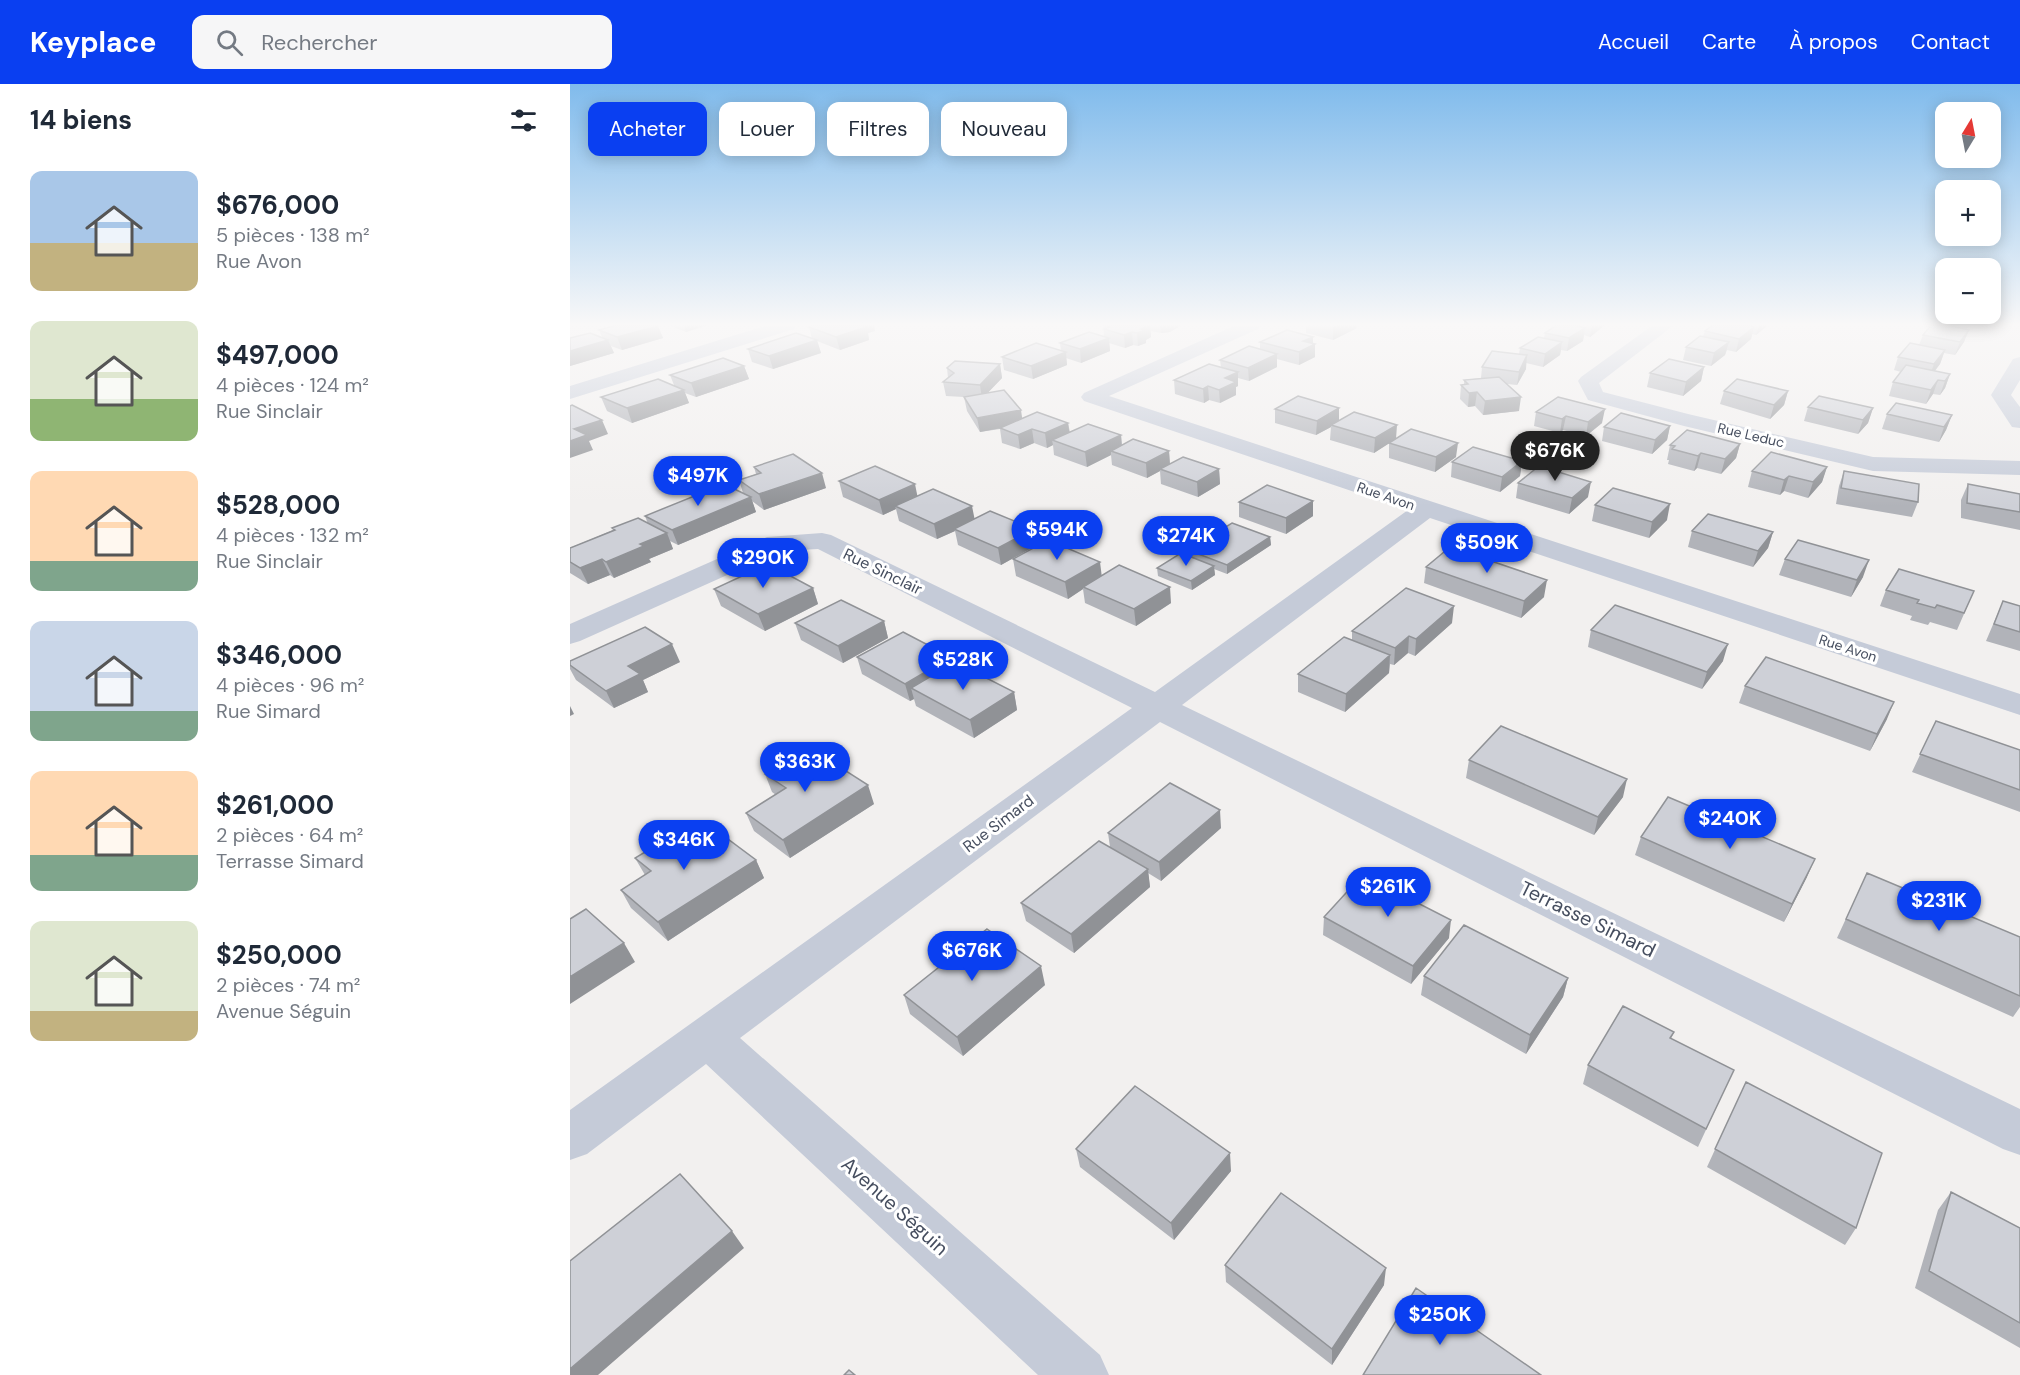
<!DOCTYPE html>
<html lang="fr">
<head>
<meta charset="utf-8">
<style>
	body { margin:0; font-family:"DM Sans",sans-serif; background:#f6f6f7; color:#1f2937; height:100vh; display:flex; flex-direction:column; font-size:22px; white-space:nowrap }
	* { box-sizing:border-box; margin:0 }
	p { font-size:20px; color:#747a83 }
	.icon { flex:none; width:33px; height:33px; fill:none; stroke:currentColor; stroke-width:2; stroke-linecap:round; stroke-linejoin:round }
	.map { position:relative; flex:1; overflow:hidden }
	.sheet { display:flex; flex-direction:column; background:#fff; width:570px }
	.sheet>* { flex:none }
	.top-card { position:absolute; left:18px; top:18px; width:570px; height:54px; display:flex; gap:12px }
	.needle { width:39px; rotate:10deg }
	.buttons { position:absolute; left:1365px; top:18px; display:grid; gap:12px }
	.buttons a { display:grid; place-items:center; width:66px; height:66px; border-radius:12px; background:#fff; box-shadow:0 3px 15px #0003; font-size:30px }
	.price { position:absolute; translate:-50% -51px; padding:0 14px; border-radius:21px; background:#0a3ff1; color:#fff; font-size:20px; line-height:39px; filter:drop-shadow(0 2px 3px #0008) }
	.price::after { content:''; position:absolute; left:50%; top:36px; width:18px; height:14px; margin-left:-9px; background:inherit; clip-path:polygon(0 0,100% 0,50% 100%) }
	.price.current { background:#222; color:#fff }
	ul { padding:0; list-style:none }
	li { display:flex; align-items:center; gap:18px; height:150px; padding:0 30px }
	li span { display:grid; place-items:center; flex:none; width:168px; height:120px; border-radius:12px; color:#555 }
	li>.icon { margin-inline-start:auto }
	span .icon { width:72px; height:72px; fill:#fffc; stroke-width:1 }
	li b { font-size:26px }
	h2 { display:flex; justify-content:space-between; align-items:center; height:72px; padding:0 30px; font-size:26px }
	.pill { padding:0 21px; border-radius:12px; background:#fff; box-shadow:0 3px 15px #0003; font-size:21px; line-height:54px }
	.pill.current { background:#0a3ff1; color:#fff }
	header { display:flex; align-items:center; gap:36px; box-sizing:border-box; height:84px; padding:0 30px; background:#0a3ff1; color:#fff }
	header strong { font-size:28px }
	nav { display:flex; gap:33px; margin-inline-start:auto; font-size:21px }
	.search { width:420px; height:54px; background:#f6f6f7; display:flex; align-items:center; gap:15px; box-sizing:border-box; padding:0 21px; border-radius:12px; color:#747a83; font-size:22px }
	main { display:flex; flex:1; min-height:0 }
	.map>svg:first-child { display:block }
</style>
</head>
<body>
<header>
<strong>Keyplace</strong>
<div class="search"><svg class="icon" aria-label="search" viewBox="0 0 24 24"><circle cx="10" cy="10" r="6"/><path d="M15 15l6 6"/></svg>Rechercher</div>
<nav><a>Accueil</a><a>Carte</a><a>À propos</a><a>Contact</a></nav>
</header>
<main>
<section class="sheet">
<h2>14 biens<svg class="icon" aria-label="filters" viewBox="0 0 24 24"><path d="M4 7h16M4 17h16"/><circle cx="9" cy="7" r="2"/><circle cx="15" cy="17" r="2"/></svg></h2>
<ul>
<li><span style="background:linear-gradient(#a9c7e8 60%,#c2b280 0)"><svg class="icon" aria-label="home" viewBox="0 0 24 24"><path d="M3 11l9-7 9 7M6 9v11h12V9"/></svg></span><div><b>$676,000</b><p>5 pièces · 138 m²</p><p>Rue Avon</p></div></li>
<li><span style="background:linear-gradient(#dfe7d0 65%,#8fb573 0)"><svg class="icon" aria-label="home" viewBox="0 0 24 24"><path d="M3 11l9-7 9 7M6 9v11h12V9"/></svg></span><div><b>$497,000</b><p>4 pièces · 124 m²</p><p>Rue Sinclair</p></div></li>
<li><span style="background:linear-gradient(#ffd9b3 75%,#7fa58c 0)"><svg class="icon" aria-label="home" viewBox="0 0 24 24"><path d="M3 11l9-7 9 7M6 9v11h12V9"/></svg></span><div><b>$528,000</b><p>4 pièces · 132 m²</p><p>Rue Sinclair</p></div></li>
<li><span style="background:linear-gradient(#c9d6e8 75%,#7fa58c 0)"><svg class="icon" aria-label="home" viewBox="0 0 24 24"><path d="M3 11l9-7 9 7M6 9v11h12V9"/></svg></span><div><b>$346,000</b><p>4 pièces · 96 m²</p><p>Rue Simard</p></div></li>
<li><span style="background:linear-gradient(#ffd9b3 70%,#7fa58c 0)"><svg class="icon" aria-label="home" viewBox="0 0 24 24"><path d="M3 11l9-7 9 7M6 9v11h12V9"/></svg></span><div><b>$261,000</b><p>2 pièces · 64 m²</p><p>Terrasse Simard</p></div></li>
<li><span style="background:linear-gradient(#dfe7d0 75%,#c2b280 0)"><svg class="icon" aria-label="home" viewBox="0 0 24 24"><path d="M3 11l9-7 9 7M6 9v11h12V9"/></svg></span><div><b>$250,000</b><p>2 pièces · 74 m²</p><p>Avenue Séguin</p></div></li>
</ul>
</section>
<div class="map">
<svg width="1450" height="1291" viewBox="0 0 1450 1291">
	<rect width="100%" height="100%" fill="#f2f0ef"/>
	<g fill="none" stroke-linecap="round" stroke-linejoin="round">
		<path fill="#c5cbd8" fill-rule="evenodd" d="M198,241H227L224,245L0,315V302Z
			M666,241H691L688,245L539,312L1450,610V631L860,434L612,621L1450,1025V1071L1433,1065L590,638L170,954L530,1271L539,1291H468L136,980L17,1070L0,1076V1026L562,624L248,465L211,467L10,557L0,560V540L197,453L252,449L261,451L585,608L838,426L514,317L511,313L514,309Z
			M1083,241H1104L1029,299L1033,308L1118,330L1303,373L1450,377V391L1303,387L1114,342L1018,316L1008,297L1011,293Z
			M1450,273V296L1441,311L1450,323V344L1442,343L1421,311L1443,275Z"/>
	</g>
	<path fill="#b1b3b9" d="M98,241H138L116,248Z
		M533,241H612L600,248L591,249L581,247V253L576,256V259L568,262L563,261L555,264L539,259L540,267L511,279L496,274L497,281L463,295L434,286L432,273L491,267L490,259L534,253Z
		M736,241H787V244L763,256L736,249Z
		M987,241H1035L1020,253L1014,251L1013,257L997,267L991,266L990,271L973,283L956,279V285L947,301L937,300L949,327L913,331L905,322L898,323L890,315L891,301L894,300V296L911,294L912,283L949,270L950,264L974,254L975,249Z
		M1143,241H1198L1186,251L1182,250L1181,255L1166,268L1157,266L1155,271L1141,282L1113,276L1116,263L1133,252L1135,247Z
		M1361,241H1400L1397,245L1394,258L1385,271L1374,269L1370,280L1365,287L1380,290L1375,304L1370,311L1363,310L1356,320L1319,312L1323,298L1331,288L1324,286L1328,273L1349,261L1353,251Z
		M88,242L93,254L52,266L41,262L44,269L0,282V254L32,253L29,246Z
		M239,243L305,247L298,249L299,256L270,266L247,257L251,269L203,285L182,278L178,265L242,255Z
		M690,258L743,260L745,273L729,281L707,275V283L679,297L668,294V302L666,303V311L650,319L639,316L634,319L605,310L604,296L651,283L650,276L690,265Z
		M430,280L432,294L417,309L452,335L498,339L500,348L551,351L552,361L599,367L600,380L649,385L650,400L628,413L591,400L590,387L577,394L542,381L541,371L517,383L484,371L483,361L477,364L464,359L450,365L432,359L430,345L410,348L397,327L394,313L376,312L373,298L378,294L377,284Z
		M174,282L179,295L126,313L115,309L119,319L62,339L37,327L31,313L104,301L100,291Z
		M1134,283L1131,297L1113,312L1077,303L1080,289Z
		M1154,307H1218L1214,321L1200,335L1150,320Z
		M988,313L1032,339L1016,352L993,346L990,349L964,342L966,328Z
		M1238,323L1303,324L1298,339L1288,350L1234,337Z
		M705,325L769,336L886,373L865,388L819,374V359L804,369L760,356L761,343L746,351L705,339Z
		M1317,330L1382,331L1376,346L1369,358L1312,345Z
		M1100,342L1097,356L1082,370L1032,357L1034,343Z
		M1170,360L1166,374L1151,390L1127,384L1124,387L1098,380L1099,376H1097L1100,361Z
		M952,377L950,392L930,408L881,393L882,378Z
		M184,383L256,404L194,426L182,417L186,428L108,461L100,457L103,465L79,475L81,478L44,494L40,491L18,500L0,489V464L43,446L42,444L78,440L75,432L173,409L169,396L186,390Z
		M1257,383L1252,398L1238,414L1214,407L1210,411L1178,403L1182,387Z
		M1274,387L1348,418L1342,433L1266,420L1269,402Z
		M269,397L348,412L467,461L431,481L388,461L385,447L367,455L329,437L326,425L313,431L273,413Z
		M948,399L1018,413L999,430L946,414Z
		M1398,400L1450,410V446L1391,434V416Z
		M669,418L743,432L716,450L669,433Z
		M1025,421L1097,436L1079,454L1022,437Z
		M1122,447L1203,448L1198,464L1183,483L1118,463Z
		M700,453L701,461L657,490L644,485L645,491L622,506L588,492L587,484L619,472L618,466Z
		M443,475L532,492L601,519L566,542L515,519L513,505L498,515L446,492Z
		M1215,475L1293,493L1281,513L1209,491Z
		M856,483L974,513L951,534L854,499Z
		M243,504L248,520L195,547L151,522L144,505Z
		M1316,506L1404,507L1387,546L1360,538L1358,541L1340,536L1342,532L1310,522Z
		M1433,517L1450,522V567L1416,557Z
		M314,537L318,554L273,579L231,556L225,539Z
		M882,539L845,572L838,569L824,581L820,580L819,589L775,628L728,608V590L782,556V547Z
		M1021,546L1153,577L1132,605L1018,563Z
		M287,573L383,579L444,608L447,626L404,654L346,622L344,615L340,617L292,590Z
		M0,577L110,578L73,596L78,608L44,624L6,596L0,585Z
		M1175,602L1317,635L1300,667L1169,619Z
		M1366,637L1450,666V728L1342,688Z
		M899,676L1053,713L1024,751L896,694Z
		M195,690L304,720L220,774L184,747L176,729L206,711L202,708Z
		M651,744L591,797L578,789L580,803L504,869L456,837L451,819L540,763L538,749Z
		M1071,753L1237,793L1214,838L1065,771Z
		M131,756L186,776L194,794L98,857L61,824L51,806L75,791L65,774Z
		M1297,789L1450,912V923L1443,933L1267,854Z
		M836,806V813L879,854L841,900L753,851L754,833Z
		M854,892L998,894L993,913L956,970L851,911Z
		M475,901L393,972L340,930L334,911Z
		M1104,948L1101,955L1155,1005L1128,1063L1013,1000L1018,981Z
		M1176,998L1286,1144L1275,1161L1137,1083Z
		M506,1065L661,1087L604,1156L510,1083Z
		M1381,1108L1450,1144V1264L1345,1204L1368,1126Z
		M655,1181L814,1201L762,1281L656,1198Z"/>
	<path fill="#909296" d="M114,241H138L116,248Z
		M286,241H304L305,247L298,249L299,256L270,266L266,253Z
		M578,241H580L581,253L576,256V259L568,262L567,249L571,245Z
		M590,241H612L600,248L591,249Z
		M767,241H787V244L763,256V243Z
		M1022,241H1035L1020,253Z
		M1189,241H1198L1186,251Z
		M88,242L93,254L52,266L47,253Z
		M1184,243L1181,255L1166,268L1169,255Z
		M1015,244L1013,257L997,267L999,254Z
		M1399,246L1394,258L1385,271L1390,258Z
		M562,248L563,261L555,264L554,251Z
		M743,253V261L745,260V273L729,281V268L733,257Z
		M539,254L540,267L511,279L510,265Z
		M38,256L44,269L0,282V267Z
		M247,256L251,269L203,285L199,272Z
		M992,258L990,271L973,283L975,270Z
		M1159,258L1155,271L1141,282L1144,269Z
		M1375,266L1370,280L1359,294L1364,280Z
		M496,268L497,281L463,295L461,282Z
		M707,270V283L679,297L678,284Z
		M957,271L956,285L947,301L949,288Z
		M430,280L432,294L412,315L410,301Z
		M174,282L179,295L126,313L121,299Z
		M1134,283L1131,297L1113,312L1116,298Z
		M668,288V302L666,303V311L650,319L649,306L655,294Z
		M1380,290L1375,304L1370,311L1375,297Z
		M1368,296L1363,310L1356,320L1361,306Z
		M638,302L639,316L634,319L633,305Z
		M114,306L119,319L62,339L57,324Z
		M1218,307L1214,321L1200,335L1204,321Z
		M907,308L905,322L898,323L899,309Z
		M951,313L949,327L913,331L915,317Z
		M769,324V338L761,341V343L746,351L747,337Z
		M1303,324L1298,339L1288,350L1293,336Z
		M1035,325L1032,339L1016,352L1018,338Z
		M451,326L453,340L410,348L407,334Z
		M1382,331L1376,346L1369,358L1374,343Z
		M996,332L993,346L990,349L992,335Z
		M32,336L38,350L19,357L23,366L0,374V357L4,345Z
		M498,339L500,353L482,356L483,361L477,364L475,349Z
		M827,341L826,355L804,369L805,354Z
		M1100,342L1097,356L1082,370L1085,356Z
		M462,345L464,359L450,365L448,351Z
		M551,351L552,365L541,367V371L517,383L515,368Z
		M888,359L886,373L865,388L866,373Z
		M1170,360L1166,374L1151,390L1155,375Z
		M599,367L600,382L590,385V387L577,394L576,379Z
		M1131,369L1127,384L1124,387L1128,372Z
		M952,377L950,392L930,408L932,393Z
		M1257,383L1252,398L1238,414L1243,398Z
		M649,385L650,400L628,413L627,398Z
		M252,389L256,404L194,426L189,410Z
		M1219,392L1214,407L1210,411L1214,396Z
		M1021,398L1018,413L999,430L1002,414Z
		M345,400L348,415L325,422L326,425L313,431L309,416Z
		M181,413L186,428L108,461L102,446Z
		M743,417V432L716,450V434Z
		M1100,420L1097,436L1079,454L1082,438Z
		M402,422L405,437L384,445L385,447L367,455L364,440Z
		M464,445L467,461L431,481L428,464Z
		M1203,448L1198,464L1183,483L1188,467Z
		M97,449L103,465L79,475L81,478L44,494L36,478L70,460Z
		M700,453L701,461L657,490V481Z
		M32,475L40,491L18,500L10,484Z
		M1299,476L1293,493L1281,513L1287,496Z
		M530,478L532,494L513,503V505L498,515L495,498Z
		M644,482L645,491L622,506L621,497Z
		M977,496L974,513L951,534L954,517Z
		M600,503L601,519L566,542L564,525Z
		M243,504L248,520L195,547L188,530Z
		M884,522L882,539L845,572L846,555Z
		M314,537L318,554L273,579L268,562Z
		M839,552L838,569L824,581L825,564Z
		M102,560L110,578L73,596L78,608L44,624L36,607L58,582Z
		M1158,560L1153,577L1132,605L1137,588Z
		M820,571L819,589L775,628L776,610Z
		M381,573L385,590L341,604L344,615L340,617L335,600Z
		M444,608L447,626L404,654L400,636Z
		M1324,618L1317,635L1300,667L1307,650Z
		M0,622L4,630L0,632Z
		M1057,695L1053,713L1024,751L1028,733Z
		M298,701L304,720L220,774L213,756Z
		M650,726L651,744L591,797L589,778Z
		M1245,775L1237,793L1214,838L1222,820Z
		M186,776L194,794L98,857L88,838Z
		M578,785L580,803L504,869L501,850Z
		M881,836L879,854L841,900L843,882Z
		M54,859L65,878L0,920V893Z
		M471,882L475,901L393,972L387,953Z
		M998,894L993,913L956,970L960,951Z
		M660,1069L661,1087L604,1156L601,1139Z
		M162,1147L174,1164L28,1291H0V1285Z
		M816,1184L814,1201L762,1281V1265Z"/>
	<path fill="#ced0d7" stroke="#909296" stroke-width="1.5" d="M46,241H87L88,242L47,253L29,246Z
		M242,241H291L296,243L266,253L239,243Z
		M535,241H578L571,245L575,246L567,249L562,248L554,251L534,245L540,243Z
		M987,241H1003L1015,244L999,254L975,249Z
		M1143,241H1179L1184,243L1169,255L1135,247Z
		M1361,241H1376L1399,246L1390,258L1353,251Z
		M717,246L743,253L733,257L745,260L729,268L690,258Z
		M519,248L539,254L510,265L490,259Z
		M20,249L38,256L0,267V254Z
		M226,249L247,256L199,272L178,265Z
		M1130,252L1159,258L1144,269L1116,263Z
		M968,253L992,258L975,270L950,264Z
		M466,259L496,268L461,282L432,273Z
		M1340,259L1375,266L1364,280L1328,273Z
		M679,262L707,270L678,284L650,276Z
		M922,267L957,271L949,288L912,283Z
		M153,274L174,282L121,299L100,291Z
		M1099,275L1134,283L1116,298L1080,289Z
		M385,277L430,280L410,301L373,298L384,289L377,284Z
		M639,280L668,288L655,294L666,298L649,306L638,302L633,305L604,296Z
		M1336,281L1380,290L1375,297L1368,296L1361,306L1323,298Z
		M929,293L951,313L915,317L907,308L899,309L891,301L898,300L894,296Z
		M88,295L114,306L57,324L31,313Z
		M1167,295L1218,307L1204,321L1154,307Z
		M434,306L451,326L407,334L394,313Z
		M728,312L769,324L747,337L705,325Z
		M1249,312L1303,324L1293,336L1238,323Z
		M988,313L1035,325L1018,338L996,332L992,335L966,328Z
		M1326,319L1382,331L1374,343L1317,330Z
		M2,321L32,336L4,345L17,351L0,357V322Z
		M467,328L498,339L475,349L462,345L448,351L430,344Z
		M784,328L827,341L805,354L761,341Z
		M1051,329L1100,342L1085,356L1034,343Z
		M518,340L551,351L515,368L482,356Z
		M841,345L888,359L866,373L819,359Z
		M1117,346L1170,360L1155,375L1131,369L1128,372L1102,365L1105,362L1100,361Z
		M563,355L599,367L576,379L541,367Z
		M903,363L952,377L932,393L882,378Z
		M1201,368L1257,383L1243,398L1219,392L1214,396L1182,387Z
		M223,370L252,389L189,410L169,396L191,389L184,383Z
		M613,373L649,385L627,398L590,385Z
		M305,382L345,400L309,416L269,397Z
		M969,382L1021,398L1002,414L948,399Z
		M1274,387L1349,400L1348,418L1271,404Z
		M154,400L181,413L102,446L75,432Z
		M1398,400L1450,410V428L1397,419Z
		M697,401L743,417L716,434L669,418Z
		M1043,404L1100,420L1082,438L1025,421Z
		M363,405L402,422L364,440L325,422Z
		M420,427L464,445L428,464L384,445Z
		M1138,430L1203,448L1188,467L1122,447Z
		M68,434L97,449L70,460L74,462L36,478L32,475L10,484L0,478V464L45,446L42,444Z
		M662,439L700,453L657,481L618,466Z
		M478,456L530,478L495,498L443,475Z
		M1228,456L1299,476L1287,496L1215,475Z
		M880,463L977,496L954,517L856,483Z
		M611,469L644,482L621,497L587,484Z
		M198,480L243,504L188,530L144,505Z
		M549,481L600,503L564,525L513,503Z
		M1329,485L1404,507L1394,529L1367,521L1365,524L1347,519L1349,516L1316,506Z
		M836,504L884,522L846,555L839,552L825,564L782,547Z
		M271,516L314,537L268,562L225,539Z
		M1433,517L1450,522V548L1424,540Z
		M1045,521L1158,560L1137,588L1021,546Z
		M75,543L102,560L58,582L70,590L36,607L0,581V577Z
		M333,548L381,573L335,600L287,573Z
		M774,553L820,571L776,610L728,590Z
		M1196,573L1324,618L1307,650L1175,602Z
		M385,578L444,608L400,636L341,604Z
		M1366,637L1450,666V706L1350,670Z
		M931,642L1057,695L1028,733L899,676Z
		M240,664L298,701L213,756L176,729L216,704L195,690Z
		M600,699L650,726L589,778L538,749Z
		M1098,713L1245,775L1222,820L1071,753Z
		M115,744L131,756L147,747L186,776L88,838L51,806L81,787L65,774Z
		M529,757L578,785L501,850L451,819Z
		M797,786L836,806L832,811L881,836L843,882L754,833Z
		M1297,789L1450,853V912L1276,835Z
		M16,825L54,859L0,893V835Z
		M894,841L998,894L960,951L854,892Z
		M417,845L471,882L387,953L334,911Z
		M1053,922L1104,948L1100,954L1164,986L1136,1045L1018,981Z
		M1176,998L1312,1069L1286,1144L1145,1065Z
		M565,1002L660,1069L601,1139L506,1065Z
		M110,1090L162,1147L0,1285V1177Z
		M1381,1108L1450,1144V1239L1359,1187Z
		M711,1109L816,1184L762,1265L655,1181Z
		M846,1204L971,1291H793Z
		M279,1286L285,1291H274Z"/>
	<linearGradient id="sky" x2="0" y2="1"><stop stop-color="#80bbec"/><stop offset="0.57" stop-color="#f9f8f8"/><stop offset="1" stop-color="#f9f8f8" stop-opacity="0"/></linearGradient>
	<rect width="1450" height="422" fill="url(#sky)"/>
	<g text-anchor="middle" stroke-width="6" stroke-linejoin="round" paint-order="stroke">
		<g font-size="14" fill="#464e5f" stroke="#fff">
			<text transform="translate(1181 351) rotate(13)" y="5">Rue Leduc</text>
			<text transform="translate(816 412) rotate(19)" y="5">Rue Avon</text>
			<text transform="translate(1278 564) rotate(18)" y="5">Rue Avon</text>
		</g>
		<g font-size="16" fill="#464e5f" stroke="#fff">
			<text transform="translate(313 487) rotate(26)" y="6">Rue Sinclair</text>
			<text transform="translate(428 739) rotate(-37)" y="6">Rue Simard</text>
		</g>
		<g font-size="20" fill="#464e5f" stroke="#fff">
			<text transform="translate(1018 835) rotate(26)" y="7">Terrasse Simard</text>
			<text transform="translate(325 1122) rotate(42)" y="7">Avenue Séguin</text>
		</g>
	</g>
</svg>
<div class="buttons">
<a><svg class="needle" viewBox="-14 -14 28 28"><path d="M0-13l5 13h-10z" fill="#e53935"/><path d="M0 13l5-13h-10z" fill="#747a83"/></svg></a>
<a>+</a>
<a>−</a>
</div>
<b class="price current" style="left:985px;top:398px">$676K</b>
<b class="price" style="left:128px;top:423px">$497K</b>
<b class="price" style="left:487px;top:477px">$594K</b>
<b class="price" style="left:616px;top:483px">$274K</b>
<b class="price" style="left:917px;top:490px">$509K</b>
<b class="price" style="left:193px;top:505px">$290K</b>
<b class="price" style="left:393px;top:607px">$528K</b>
<b class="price" style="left:235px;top:709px">$363K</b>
<b class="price" style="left:1160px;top:766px">$240K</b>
<b class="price" style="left:114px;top:787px">$346K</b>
<b class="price" style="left:818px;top:834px">$261K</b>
<b class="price" style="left:1369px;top:848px">$231K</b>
<b class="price" style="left:402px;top:898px">$676K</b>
<b class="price" style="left:870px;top:1262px">$250K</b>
<div class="top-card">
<a class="pill current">Acheter</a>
<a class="pill">Louer</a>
<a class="pill">Filtres</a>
<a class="pill">Nouveau</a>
</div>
</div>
</main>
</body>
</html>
